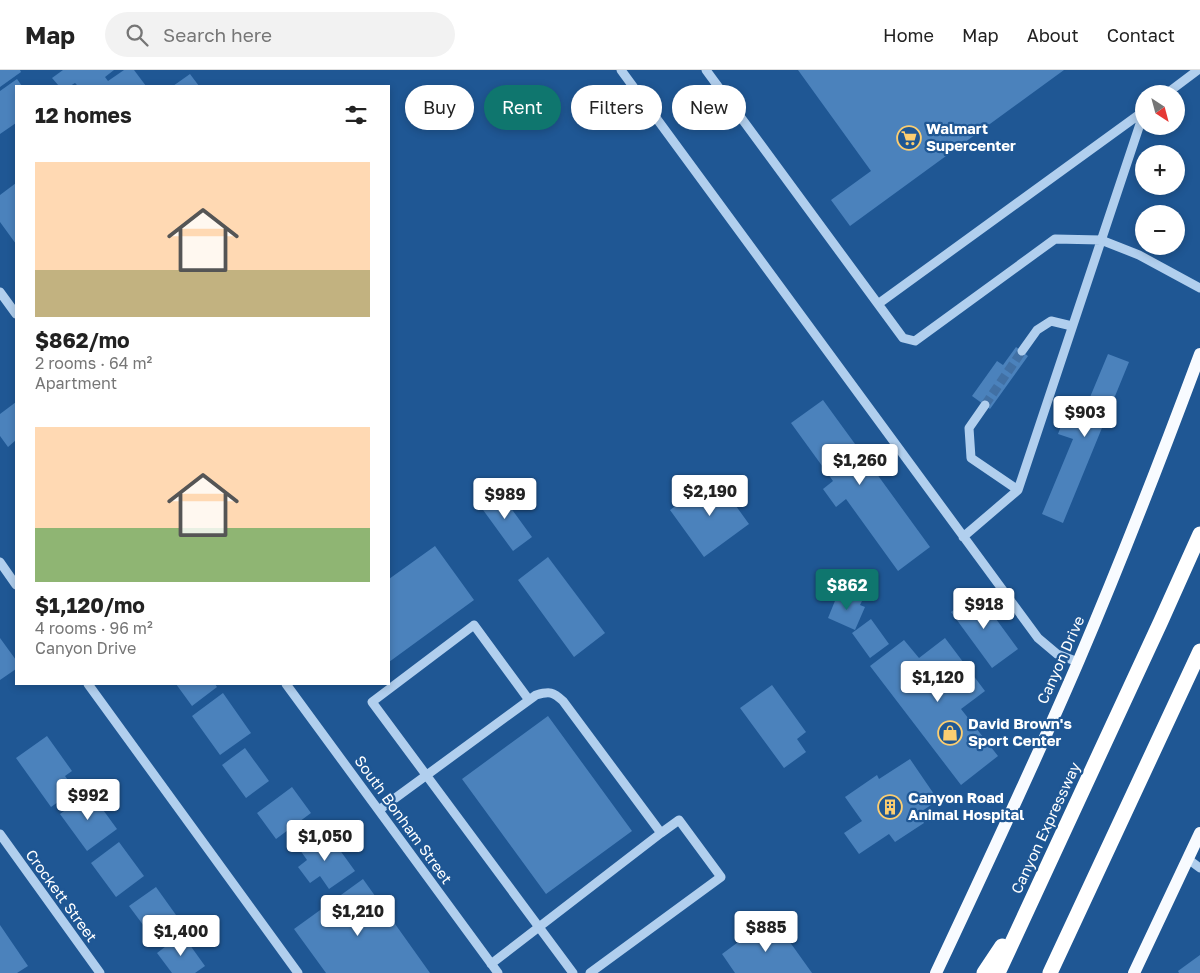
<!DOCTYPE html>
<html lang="en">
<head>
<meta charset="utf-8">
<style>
	body { margin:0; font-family:"Golos Text",sans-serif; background:#f2f2f2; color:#222; height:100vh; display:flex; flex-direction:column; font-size:19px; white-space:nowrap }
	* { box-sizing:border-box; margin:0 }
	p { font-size:16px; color:#767676 }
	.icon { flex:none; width:28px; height:28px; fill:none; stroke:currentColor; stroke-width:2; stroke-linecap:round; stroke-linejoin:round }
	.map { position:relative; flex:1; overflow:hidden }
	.details { position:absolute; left:15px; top:15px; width:375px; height:600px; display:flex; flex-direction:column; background:#fff; border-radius:0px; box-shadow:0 2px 8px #0003 }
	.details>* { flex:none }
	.guide { position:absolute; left:405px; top:15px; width:475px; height:45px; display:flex; gap:10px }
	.needle { width:32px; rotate:144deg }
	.fabs { position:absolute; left:1135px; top:15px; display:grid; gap:10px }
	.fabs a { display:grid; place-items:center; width:50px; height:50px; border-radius:50%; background:#fff; box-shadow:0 2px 8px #0003; font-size:25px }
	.price { position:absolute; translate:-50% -42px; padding:0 11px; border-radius:5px; background:#fff; color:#222; font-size:16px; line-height:32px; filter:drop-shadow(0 1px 2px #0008) }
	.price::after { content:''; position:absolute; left:50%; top:30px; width:15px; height:11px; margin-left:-8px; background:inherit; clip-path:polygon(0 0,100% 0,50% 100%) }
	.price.on { background:#0f766e; color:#fff }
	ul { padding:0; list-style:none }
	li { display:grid; align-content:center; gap:10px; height:265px; padding:0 20px }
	li span { display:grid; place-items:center; height:155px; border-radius:0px; color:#555 }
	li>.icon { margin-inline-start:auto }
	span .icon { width:90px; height:90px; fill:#fffc; stroke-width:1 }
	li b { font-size:21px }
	h2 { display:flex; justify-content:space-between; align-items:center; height:60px; padding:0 20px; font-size:21px }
	.chip { padding:0 18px; border-radius:22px; background:#fff; box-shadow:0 2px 8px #0003; font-size:18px; line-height:45px }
	.chip.on { background:#0f766e; color:#fff }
	header { display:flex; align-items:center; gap:30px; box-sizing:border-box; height:70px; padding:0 25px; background:#fff; border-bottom:1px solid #e0e0e0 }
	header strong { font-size:24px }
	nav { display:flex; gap:28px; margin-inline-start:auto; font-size:18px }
	.search { width:350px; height:45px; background:#f2f2f2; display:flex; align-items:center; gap:12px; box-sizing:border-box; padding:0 18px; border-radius:28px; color:#767676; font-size:19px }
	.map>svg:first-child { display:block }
</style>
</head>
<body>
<header>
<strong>Map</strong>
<div class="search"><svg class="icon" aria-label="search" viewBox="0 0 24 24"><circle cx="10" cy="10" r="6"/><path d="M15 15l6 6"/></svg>Search here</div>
<nav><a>Home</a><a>Map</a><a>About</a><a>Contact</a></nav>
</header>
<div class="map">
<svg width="1200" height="903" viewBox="0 0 1200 903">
	<rect width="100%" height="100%" fill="#1f5794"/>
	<path fill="#4b82bc" d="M0,0H20L21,2L0,17Z
		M63,0H114L105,7L108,11L124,0H134L146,16H78L75,13L70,16H59L52,8Z
		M798,0H1064L850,156L831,130L871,101Z
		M190,4L199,16H173Z
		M17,9L22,16H16V53L0,64V21Z
		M16,113V174L0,152V125Z
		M1016,277L1028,286L990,339L972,326L997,291L1003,295Z
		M1108,284L1129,292L1063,453L1042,444L1073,369L1058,364L1063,351L1078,356Z
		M823,330L930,477L898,501L846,429L836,437L823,419L833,411L791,353Z
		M16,332V370L8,377L0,366V344Z
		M715,407L749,454L704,487L670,440Z
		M497,419L532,467L513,481L478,433Z
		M435,476L474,530L389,592V509Z
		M548,487L605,563L574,587L518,510Z
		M839,521L862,531L860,535L865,537L855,560L828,548Z
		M977,523L1018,579L992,598L951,542Z
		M871,549L889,574L870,588L852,563Z
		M0,568L16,590V599L0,610Z
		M945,568L985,621L961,639L998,686L961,715L870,596L904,570L919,588Z
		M176,614H215L217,617L192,636Z
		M772,615L806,662L797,669L806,682L784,698L740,638Z
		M223,623L251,663L220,685L192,646Z
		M548,646L632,761L546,824L462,709Z
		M47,666L72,701L65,706L75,720L51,737L16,688Z
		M245,678L269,711L246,728L222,695Z
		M910,689L938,730L918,744L924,753L895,772L889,764L859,784L844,763L862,751L845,727L877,705L879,709Z
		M292,717L311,743L276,769L257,743Z
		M90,722L117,759L87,781L60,744Z
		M326,761L355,801L329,819L320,806L310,813L298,797L307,790L300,780Z
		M119,772L144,806L116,827L91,793Z
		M363,809L430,903H326L294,859Z
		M156,817L181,852L155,871L129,836Z
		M772,847L812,903H735L722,884Z
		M0,855L28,896L17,903H0Z
		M182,864L205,896L195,903H172L157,883Z
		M1200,885V903H1179L1178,901Z"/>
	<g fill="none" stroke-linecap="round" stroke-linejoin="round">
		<path stroke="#4170a4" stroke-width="9" stroke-dasharray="9 4.5" stroke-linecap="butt" d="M985,335L1022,281"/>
		<path stroke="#b1cfee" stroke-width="9" d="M621,0L1038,568L1057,584L1078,592
			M706,0L878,234
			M1166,24L1198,0
			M1144,41L878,234L903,268L915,271L1055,169L1101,170L1139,185L1200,218
			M0,222L16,244
			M1022,281L1037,260L1051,251L1072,256
			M985,335L969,358L971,388L1018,420
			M963,467L1018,420L1144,42
			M0,492L16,515
			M88,614L298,903
			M286,614L498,903
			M529,630L474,555L372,632L573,903
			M379,740L536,625C550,621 553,622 563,631L661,763L491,894
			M0,764L100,903
			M1188,789L1200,798
			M590,903L721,807L679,750L661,763"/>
		<path stroke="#f8fbff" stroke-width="12" d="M936,903C985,799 1034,695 1079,590C1122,489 1162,386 1200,284
			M1134,903L1200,763"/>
		<path stroke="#fff" stroke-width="15" d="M984,903L1002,876
			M998,903L1161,551L1200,464
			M1050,903L1200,581"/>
	</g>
	<defs>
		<g id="supermarket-ring" transform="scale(1.25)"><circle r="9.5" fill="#1f5794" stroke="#fcce71" stroke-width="1.5"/><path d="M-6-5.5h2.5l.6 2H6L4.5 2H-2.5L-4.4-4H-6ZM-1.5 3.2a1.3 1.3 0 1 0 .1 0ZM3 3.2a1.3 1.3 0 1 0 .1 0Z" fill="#fcce71"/></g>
		<g id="shop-ring" transform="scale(1.25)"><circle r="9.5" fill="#1f5794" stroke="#fcce71" stroke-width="1.5"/><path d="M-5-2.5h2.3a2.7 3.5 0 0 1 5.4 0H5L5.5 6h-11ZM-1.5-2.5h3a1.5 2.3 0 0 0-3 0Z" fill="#fcce71"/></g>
		<g id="building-ring" transform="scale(1.25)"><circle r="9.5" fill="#1f5794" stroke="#fcce71" stroke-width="1.5"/><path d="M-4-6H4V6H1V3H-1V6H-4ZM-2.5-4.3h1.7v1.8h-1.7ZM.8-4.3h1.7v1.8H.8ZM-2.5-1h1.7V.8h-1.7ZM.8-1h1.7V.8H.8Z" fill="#fcce71"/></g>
	</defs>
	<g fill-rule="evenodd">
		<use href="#supermarket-ring" x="909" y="68"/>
		<use href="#shop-ring" x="950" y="663"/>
		<use href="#building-ring" x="890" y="737"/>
	</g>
	<g text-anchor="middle" stroke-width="4.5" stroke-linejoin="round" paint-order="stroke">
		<g font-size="15" font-weight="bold" fill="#fff" stroke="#1f5794" text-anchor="start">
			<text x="926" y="64">Walmart<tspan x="926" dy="17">Supercenter</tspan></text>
			<text x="968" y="659">David Brown's<tspan x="968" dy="17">Sport Center</tspan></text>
			<text x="908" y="733">Canyon Road<tspan x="908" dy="17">Animal Hospital</tspan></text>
		</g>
		<g font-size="15" fill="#fff" stroke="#1f5794">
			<text transform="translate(1061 590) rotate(-66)" y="5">Canyon Drive</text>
			<text transform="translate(403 750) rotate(54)" y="5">South Bonham Street</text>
			<text transform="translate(1046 758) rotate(-65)" y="5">Canyon Expressway</text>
			<text transform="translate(61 826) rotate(54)" y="5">Crockett Street</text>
		</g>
	</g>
</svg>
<div class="fabs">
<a><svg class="needle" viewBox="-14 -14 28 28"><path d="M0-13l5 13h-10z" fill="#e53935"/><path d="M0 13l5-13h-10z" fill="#767676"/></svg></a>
<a>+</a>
<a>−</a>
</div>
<b class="price" style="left:1085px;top:368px">$903</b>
<b class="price" style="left:860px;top:416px">$1,260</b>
<b class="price" style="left:710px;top:447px">$2,190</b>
<b class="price" style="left:505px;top:450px">$989</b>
<b class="price on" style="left:847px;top:541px">$862</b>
<b class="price" style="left:984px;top:560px">$918</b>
<b class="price" style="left:938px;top:633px">$1,120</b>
<b class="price" style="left:88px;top:751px">$992</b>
<b class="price" style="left:325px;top:792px">$1,050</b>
<b class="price" style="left:358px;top:867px">$1,210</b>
<b class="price" style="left:766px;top:883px">$885</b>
<b class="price" style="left:181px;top:887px">$1,400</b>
<div class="guide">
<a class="chip">Buy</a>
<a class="chip on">Rent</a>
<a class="chip">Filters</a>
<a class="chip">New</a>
</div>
<section class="details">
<h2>12 homes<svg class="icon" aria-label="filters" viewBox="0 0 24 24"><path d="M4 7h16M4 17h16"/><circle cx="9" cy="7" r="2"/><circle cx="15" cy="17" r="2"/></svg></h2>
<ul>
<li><span style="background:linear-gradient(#ffd9b3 70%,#c2b280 0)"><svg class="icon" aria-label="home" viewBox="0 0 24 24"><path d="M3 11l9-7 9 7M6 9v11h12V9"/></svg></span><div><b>$862/mo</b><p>2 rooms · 64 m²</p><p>Apartment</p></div></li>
<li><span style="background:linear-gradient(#ffd9b3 65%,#8fb573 0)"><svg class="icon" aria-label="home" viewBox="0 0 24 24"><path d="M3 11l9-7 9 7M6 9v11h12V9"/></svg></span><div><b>$1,120/mo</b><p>4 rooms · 96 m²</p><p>Canyon Drive</p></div></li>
</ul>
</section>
</div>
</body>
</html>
